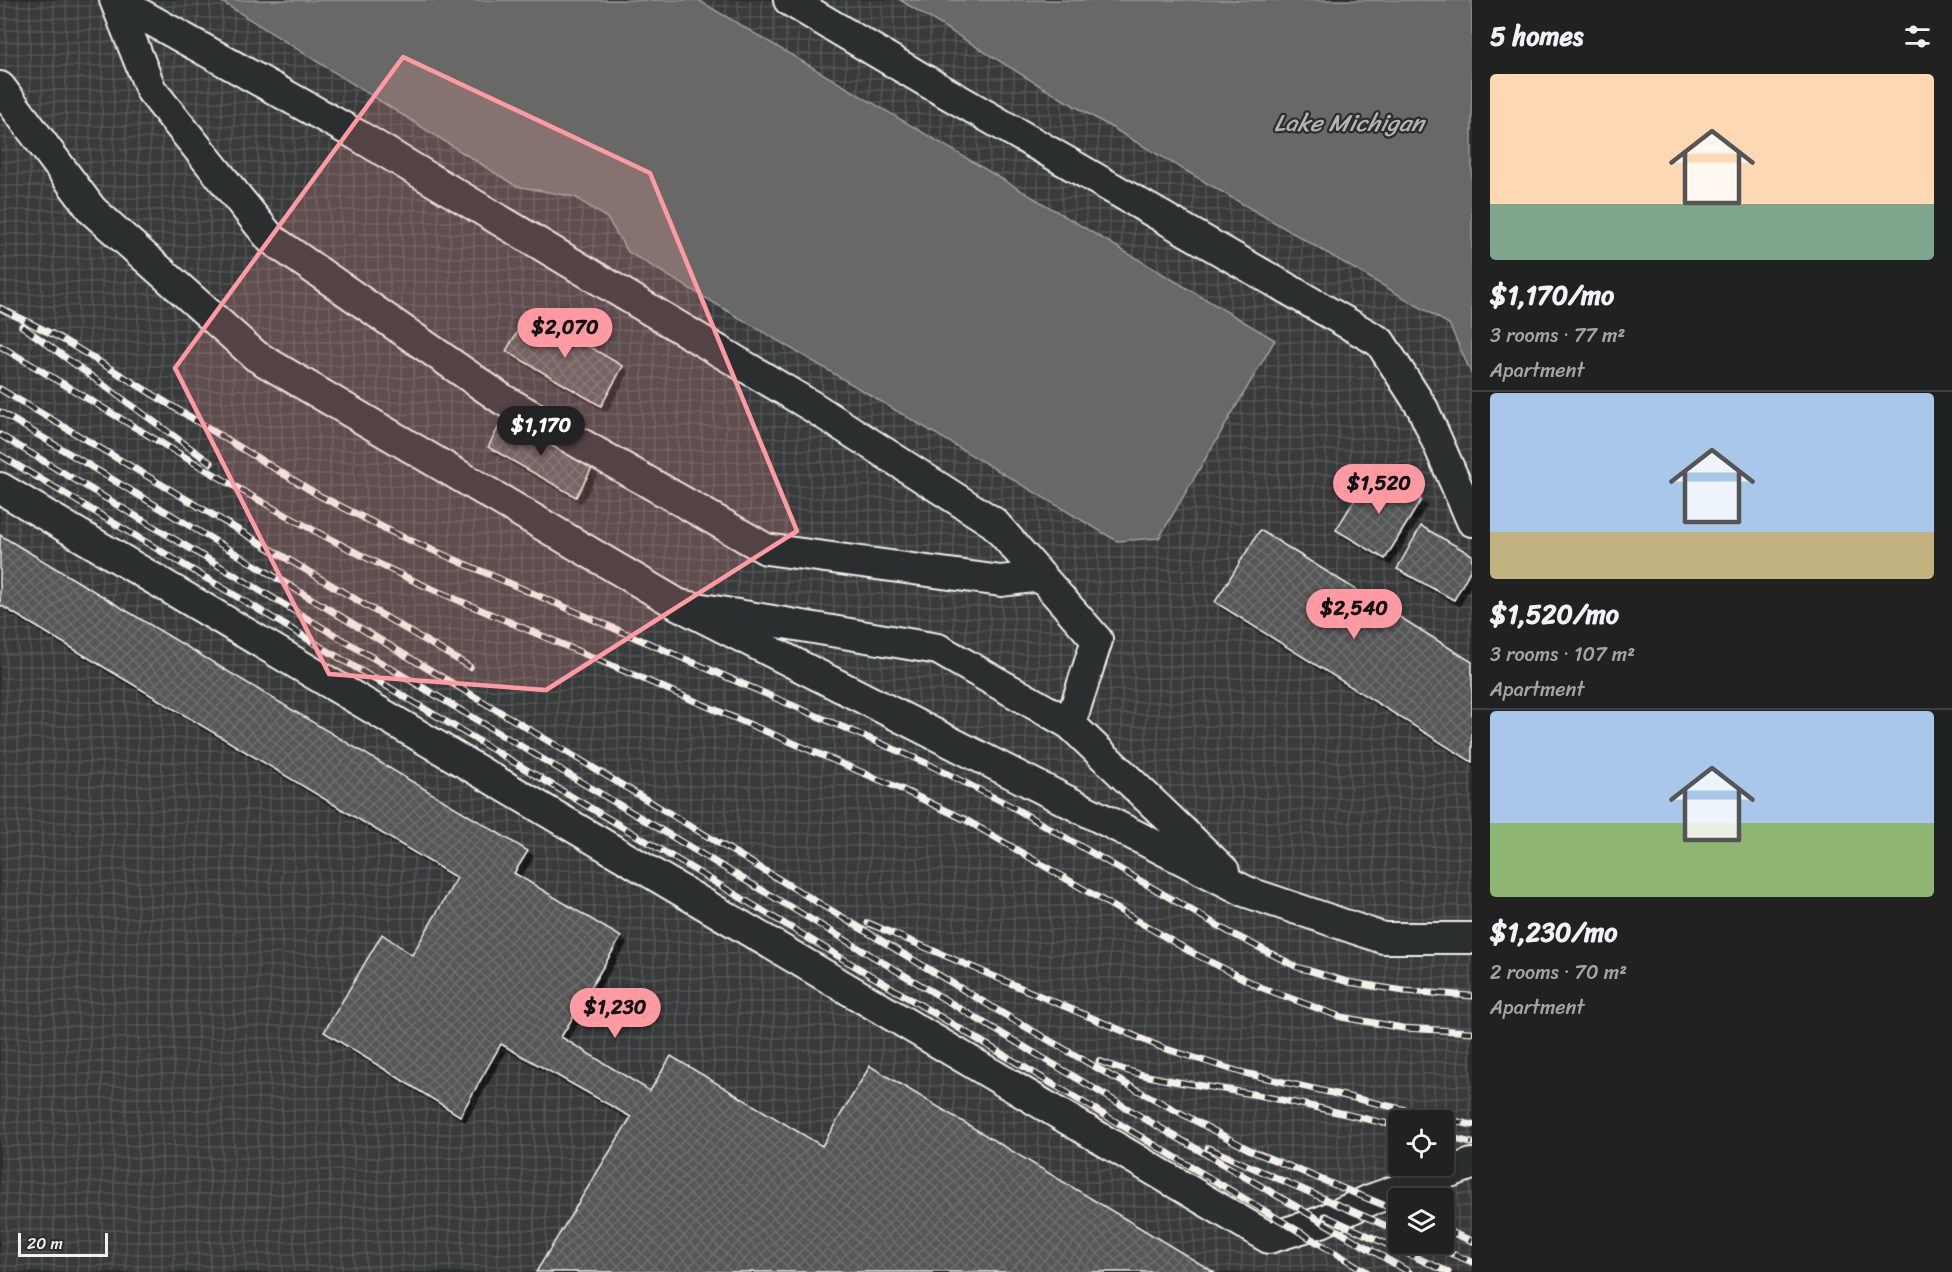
<!DOCTYPE html>
<html lang="en">
<head>
<meta charset="utf-8">
<style>
	body { margin:0; font-family:Sriracha,sans-serif; background:#2d2f2f; color:#f1f3f6; height:100vh; display:flex; flex-direction:column; font-size:22px; white-space:nowrap }
	* { box-sizing:border-box; margin:0 }
	p { font-size:20px; color:#a2a4a5 }
	.icon { flex:none; width:33px; height:33px; fill:none; stroke:currentColor; stroke-width:2; stroke-linecap:round; stroke-linejoin:round }
	.map { position:relative; flex:1; overflow:hidden }
	.sheet { display:flex; flex-direction:column; background:#202222; width:480px }
	.sheet>* { flex:none }
	.fabs { position:absolute; left:1388px; top:1110px; display:grid; gap:12px }
	.fabs a { display:grid; place-items:center; width:66px; height:66px; border-radius:6px; background:#202222; box-shadow:0 3px 15px #0003,0 0 0 2px #3d3f40; font-size:30px }
	.scale { position:absolute; left:18px; bottom:15px; width:90px; box-sizing:border-box; padding-left:6px; border:3px solid #f4f1e8; border-top:0; font-size:16px; line-height:21px; white-space:nowrap; color:#f4f1e8; -webkit-text-stroke:4px #2a2d2e; paint-order:stroke }
	.price { position:absolute; translate:-50% -51px; padding:0 14px; border-radius:21px; background:#ff9aa2; color:#111; font-size:20px; line-height:39px; filter:drop-shadow(0 2px 3px #0008) }
	.price::after { content:''; position:absolute; left:50%; top:36px; width:18px; height:14px; margin-left:-9px; background:inherit; clip-path:polygon(0 0,100% 0,50% 100%) }
	.price.active { background:#222; color:#fff }
	ul { padding:0; list-style:none }
	li { display:grid; align-content:center; gap:12px; height:318px; padding:0 18px }
	li+li { border-top:2px solid #3d3f40 }
	li span { display:grid; place-items:center; height:186px; border-radius:6px; color:#555 }
	li>.icon { margin-inline-start:auto }
	span .icon { width:108px; height:108px; fill:#fffc; stroke-width:1 }
	li b { font-size:26px }
	h2 { display:flex; justify-content:space-between; align-items:center; height:72px; padding:0 18px; font-size:26px }
	main { display:flex; flex:1; min-height:0 }
	.map>svg:first-child { display:block }
</style>
</head>
<body>
<main>
<div class="map">
<svg width="1472" height="1272" viewBox="0 0 1472 1272">
	<defs>
		<pattern id="industrial-grid" width="8" height="8" patternUnits="userSpaceOnUse" patternTransform="scale(1.5)"><rect width="8" height="8" fill="#373a3a"/><path d="M0 4h8M4 0v8" fill="none" stroke="#555756"/></pattern>
		<pattern id="building-cross-hatch" width="8" height="8" patternUnits="userSpaceOnUse" patternTransform="scale(1.5)"><rect width="8" height="8" fill="#555756"/><path d="M0 0l8 8M0 8l8-8" fill="none" stroke="#6e706e"/></pattern>
		<filter id="shadow"><feDropShadow dx="5.5" dy="5.5" stdDeviation="0" flood-color="#0009"/></filter>
	</defs>
	<rect width="100%" height="100%" fill="#2a2d2e"/>
	<filter id="ink" filterUnits="userSpaceOnUse"><feTurbulence type="fractalNoise" baseFrequency=".0167" numOctaves="2"/><feDisplacementMap in="SourceGraphic" scale="12" xChannelSelector="R" yChannelSelector="G"/><feConvolveMatrix kernelMatrix="1 2 1 2 8 2 1 2 1" color-interpolation-filters="sRGB"/></filter>
	<g filter="url(#ink)">
		<path fill="url(#industrial-grid)" fill-rule="evenodd" d="M0,0H900L1042,87L1449,324L1472,376V1272H0ZM1398,1120H1443V1166H1398ZM1398,1198H1443V1244H1398Z"/>
		<path fill="#676866" stroke="#9f9f9a" stroke-width="1.5" d="M219,0H698L1275,340L1159,538L1117,541L628,252L607,218L575,197L516,186Z
			M900,0H1472V375L1449,324L1042,87Z"/>
		<path fill="url(#building-cross-hatch)" stroke="#f4f1e8" stroke-width="1.5" filter="url(#shadow)" d="M529,312L623,366L601,406L506,351Z
			M504,417L593,466L576,497L488,447Z
			M1372,471L1421,500L1385,559L1336,530Z
			M1421,526L1472,555V567L1454,600L1397,569Z
			M1260,530L1472,662V762L1215,602Z
			M0,535L528,851L514,873L621,937L561,1037L650,1091L671,1056L822,1146L870,1066L1214,1272H536L631,1117L501,1044L460,1116L324,1032L382,934L412,955L457,878L0,605Z"/>
		<g fill="none" stroke-linecap="round" stroke-linejoin="round">
			<g stroke="#f4f1e8" stroke-width="34">
				<path id="minor" d="M115,0L357,135L813,407L994,523L1097,640L1070,724L938,649L679,605L1247,892L1383,938H1472
					M115,0L151,90L271,239L502,399L766,549L1001,581L1041,576
					M789,0L931,84L1380,342L1423,409L1472,521
					M0,87L92,210L256,356L679,605
					M0,488L1269,1238L1321,1222L1370,1200L1472,1164
					M1070,724L1224,871"/>
			</g>
			<use href="#minor" stroke="#2a2d2e" stroke-width="30"/>
			<g stroke="#f4f1e8" stroke-width="7">
				<path id="rail" d="M0,308L60,338L320,496L400,536L926,763L1009,805L1229,932L1297,967L1348,982L1404,991L1472,996
					M22,326L211,463
					M0,346C140,429 277,518 425,586L901,789L966,820L1189,951L1260,987L1341,1017L1403,1028L1472,1032
					M0,389L470,667
					M0,412L1012,1019L1111,1076L1252,1151L1398,1211
					M0,435L1140,1116L1409,1272
					M0,455L1367,1272
					M868,923L1163,1048L1240,1072L1472,1125
					M1099,1061C1145,1080 1197,1084 1246,1093C1297,1102 1347,1115 1398,1126
					M1443,1136L1472,1143
					M1208,1148L1398,1231
					M1325,1216L1448,1272
					M1443,1229L1472,1241
					M1428,1244L1472,1262"/>
			</g>
			<use href="#rail" stroke="#2a2d2e" stroke-width="4.5" stroke-dasharray="14" stroke-linecap="butt"/>
		</g>
	</g>
	<path fill="#ff9aa2" fill-opacity="0.2" stroke="#ff9aa2" stroke-width="4.5" stroke-linejoin="round" d="M403,57L650,173L797,531L546,690L329,674L175,368Z"/>
	<g text-anchor="middle" stroke-width="4.5" stroke-linejoin="round" paint-order="stroke">
		<g font-size="24" font-style="italic" fill="#b5b3ae" stroke="#2a2d2e">
			<text x="1349" y="131">Lake Michigan</text>
		</g>
	</g>
</svg>
<div class="fabs">
<a><svg class="icon" aria-label="locate" viewBox="0 0 24 24"><circle cx="12" cy="12" r="6"/><path d="M12 2v4M12 18v4M2 12h4M18 12h4"/></svg></a>
<a><svg class="icon" aria-label="layers" viewBox="0 0 24 24"><path d="M12 4l9 5-9 5-9-5zM3 14l9 5 9-5"/></svg></a>
</div>
<div class="scale">20 m</div>
<b class="price" style="left:565px;top:359px">$2,070</b>
<b class="price active" style="left:541px;top:457px">$1,170</b>
<b class="price" style="left:1379px;top:515px">$1,520</b>
<b class="price" style="left:1354px;top:640px">$2,540</b>
<b class="price" style="left:615px;top:1039px">$1,230</b>
</div>
<section class="sheet">
<h2>5 homes<svg class="icon" aria-label="filters" viewBox="0 0 24 24"><path d="M4 7h16M4 17h16"/><circle cx="9" cy="7" r="2"/><circle cx="15" cy="17" r="2"/></svg></h2>
<ul>
<li><span style="background:linear-gradient(#ffd9b3 70%,#7fa58c 0)"><svg class="icon" aria-label="home" viewBox="0 0 24 24"><path d="M3 11l9-7 9 7M6 9v11h12V9"/></svg></span><div><b>$1,170/mo</b><p>3 rooms · 77 m²</p><p>Apartment</p></div></li>
<li><span style="background:linear-gradient(#a9c7e8 75%,#c2b280 0)"><svg class="icon" aria-label="home" viewBox="0 0 24 24"><path d="M3 11l9-7 9 7M6 9v11h12V9"/></svg></span><div><b>$1,520/mo</b><p>3 rooms · 107 m²</p><p>Apartment</p></div></li>
<li><span style="background:linear-gradient(#a9c7e8 60%,#8fb573 0)"><svg class="icon" aria-label="home" viewBox="0 0 24 24"><path d="M3 11l9-7 9 7M6 9v11h12V9"/></svg></span><div><b>$1,230/mo</b><p>2 rooms · 70 m²</p><p>Apartment</p></div></li>
</ul>
</section>
</main>
</body>
</html>
